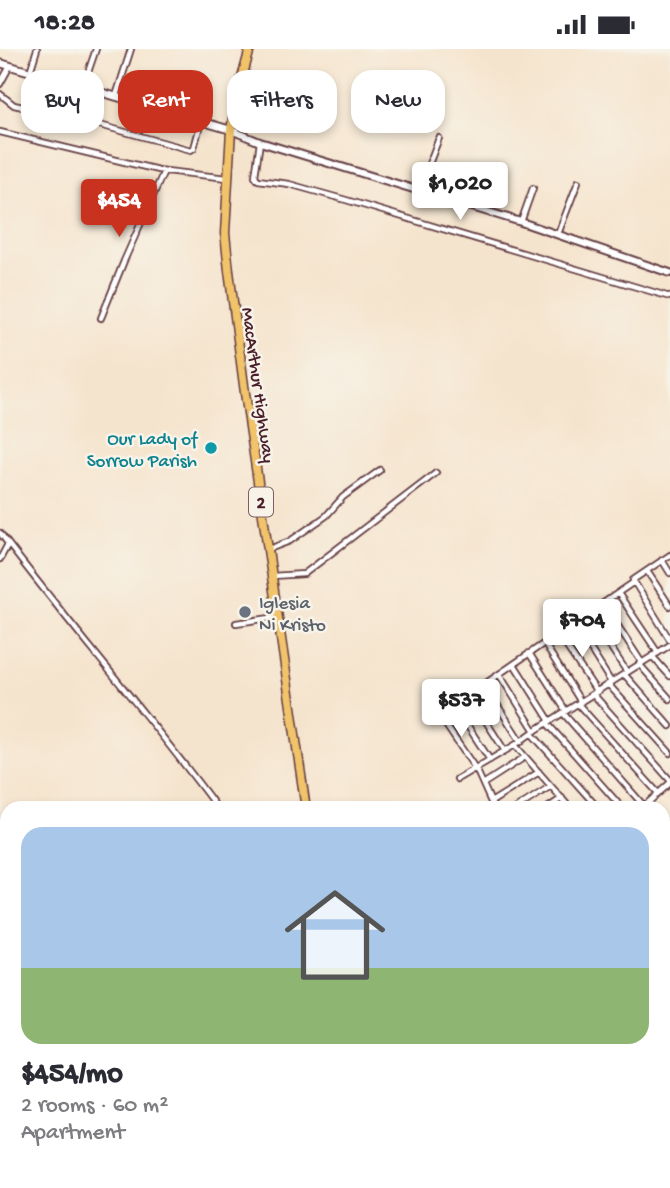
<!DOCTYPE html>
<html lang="en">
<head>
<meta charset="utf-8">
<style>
	body { margin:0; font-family:"Gochi Hand",sans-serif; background:#f7f7f7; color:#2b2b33; height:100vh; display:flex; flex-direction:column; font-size:26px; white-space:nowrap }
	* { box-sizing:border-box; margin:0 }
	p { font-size:23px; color:#7c7c81 }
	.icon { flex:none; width:38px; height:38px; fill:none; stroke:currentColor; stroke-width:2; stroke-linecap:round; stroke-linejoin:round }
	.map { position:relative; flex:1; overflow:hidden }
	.details { position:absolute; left:0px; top:752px; width:670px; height:387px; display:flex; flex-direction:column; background:#fff; border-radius:21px 21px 0 0; box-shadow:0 4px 10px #0003 }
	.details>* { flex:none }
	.banner { position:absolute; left:21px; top:21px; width:628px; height:63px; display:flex; gap:14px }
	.price { position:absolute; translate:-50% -60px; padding:0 16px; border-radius:7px; background:#fff; color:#222; font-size:23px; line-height:46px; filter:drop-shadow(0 2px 4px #0008) }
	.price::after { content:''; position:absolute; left:50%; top:42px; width:21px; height:16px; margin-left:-10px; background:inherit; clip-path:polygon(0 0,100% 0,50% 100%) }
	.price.active { background:#c8321e; color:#fff }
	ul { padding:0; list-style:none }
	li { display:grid; align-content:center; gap:14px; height:371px; padding:0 21px }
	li+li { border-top:2px solid #e1e1e2 }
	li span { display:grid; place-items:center; height:217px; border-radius:21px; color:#555 }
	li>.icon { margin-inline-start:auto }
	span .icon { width:126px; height:126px; fill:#fffc; stroke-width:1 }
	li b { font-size:30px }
	.chip { padding:0 24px; border-radius:21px; background:#fff; box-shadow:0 4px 10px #0003; font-size:24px; line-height:63px }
	.chip.active { background:#c8321e; color:#fff }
	.status { display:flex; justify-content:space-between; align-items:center; height:49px; padding:0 35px; background:#fff; direction:ltr }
	.status svg { height:19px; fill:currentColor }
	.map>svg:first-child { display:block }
</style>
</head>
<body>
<div class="status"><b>18:28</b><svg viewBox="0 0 49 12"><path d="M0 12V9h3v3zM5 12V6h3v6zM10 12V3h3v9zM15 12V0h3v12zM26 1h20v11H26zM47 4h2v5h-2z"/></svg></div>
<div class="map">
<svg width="670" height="1139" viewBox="0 0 670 1139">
	<rect width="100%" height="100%" fill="#f7f3e8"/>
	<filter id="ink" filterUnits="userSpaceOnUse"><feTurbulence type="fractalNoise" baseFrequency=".0143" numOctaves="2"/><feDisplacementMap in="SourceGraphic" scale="14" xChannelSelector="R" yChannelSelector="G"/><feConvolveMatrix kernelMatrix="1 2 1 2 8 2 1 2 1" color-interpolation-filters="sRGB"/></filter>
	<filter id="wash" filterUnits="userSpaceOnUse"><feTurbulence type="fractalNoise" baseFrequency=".00686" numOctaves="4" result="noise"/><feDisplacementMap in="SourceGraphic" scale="28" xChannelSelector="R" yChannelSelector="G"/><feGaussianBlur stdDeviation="1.57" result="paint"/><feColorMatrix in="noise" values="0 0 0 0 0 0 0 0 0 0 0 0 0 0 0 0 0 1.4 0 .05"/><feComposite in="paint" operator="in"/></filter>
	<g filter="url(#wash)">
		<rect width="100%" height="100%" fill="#f5e4cd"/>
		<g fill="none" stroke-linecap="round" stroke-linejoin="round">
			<path stroke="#5ec9d7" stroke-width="2" d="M0,908L7,928
				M56,1139L65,1132"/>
		</g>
	</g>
	<g filter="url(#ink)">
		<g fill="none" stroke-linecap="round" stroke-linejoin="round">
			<g stroke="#643d43" stroke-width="8">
				<path id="minor" d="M30,23L37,0
					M0,35L10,17
					M83,38L96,0
					M0,45L14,56L85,72L191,101L194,99L201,73
					M116,47L131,0
					M134,53L143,32
					M0,83L158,121L227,129
					M260,93L255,127L258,131L289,135L346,151L670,248
					M419,141L439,89
					M521,173L533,139
					M558,185L578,133
					M101,269L124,212L164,122
					M0,484C71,578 148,665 218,760
					M269,500L290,492L326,467L343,448L380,421
					M670,506L633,531L670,591
					M0,510L8,495
					M662,511L670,524
					M647,522L670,557
					M272,527L304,525L436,424
					M618,544L658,604
					M603,554L642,614
					M588,564L627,623
					M236,574L277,568
					M574,574L611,633
					M558,585L597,643
					M544,594L581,653
					M529,604L566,662
					M652,607L670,627
					M514,615L550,672
					M639,615L670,650
					M499,625L535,682
					M624,625L670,677
					M484,635L521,693
					M608,635L670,704
					M593,645L670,731
					M469,646L505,702
					M578,655L658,744
					M454,656L490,711
					M563,664L644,757
					M547,674L623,760
					M532,685L599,760
					M515,696L571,760
					M457,730L515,696L536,681L670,596
					M483,735L525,708
					M491,753L539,723
					M494,760L477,722L439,666L634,533
					M515,760L551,737
					M546,760L562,749
					M641,760L670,734
					M663,957L670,954
					M663,977L670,974
					M663,997L670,994
					M670,1037L667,1045L670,1055
					M0,1103L7,1098
					M263,1139L275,1132"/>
			</g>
			<g stroke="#643d43" stroke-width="10">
				<path id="tertiary" d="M0,14L231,81L260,93L521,173L670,224"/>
			</g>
			<g stroke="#643d43" stroke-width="11">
				<path id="trunk" d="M250,0L237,47L231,81L225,184L229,222L245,344L306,760
					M353,1132L354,1139
					M358,1132L359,1139"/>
			</g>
			<use href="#minor" stroke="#fff" stroke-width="4.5"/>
			<use href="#tertiary" stroke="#fff" stroke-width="6"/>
			<use href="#trunk" stroke="#f1c36a" stroke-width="8"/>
		</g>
	</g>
	<circle fill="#0f9aa8" stroke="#f7f3e8" stroke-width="2.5" cx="211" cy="399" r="7"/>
	<circle fill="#6b7280" stroke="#f7f3e8" stroke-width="2.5" cx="245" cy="563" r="7"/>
	<g text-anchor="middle" stroke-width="5" stroke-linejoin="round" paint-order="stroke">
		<rect fill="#f7f3e8" stroke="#7e5f64" stroke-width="2" x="249" y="438.5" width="24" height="29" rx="5"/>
		<g font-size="18" font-weight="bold" fill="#4a1f2b">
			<text x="261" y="459">2</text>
		</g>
		<g font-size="19" fill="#4a1f2b" stroke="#f7f3e8">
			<text transform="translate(260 336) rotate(82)" y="7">MacArthur Highway</text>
		</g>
		<g font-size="19" fill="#0d838f" stroke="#f7f3e8" text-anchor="end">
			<text x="197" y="395">Our Lady of<tspan x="197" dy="22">Sorrow Parish</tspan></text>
		</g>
		<g font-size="19" fill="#5b616d" stroke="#f7f3e8" text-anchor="start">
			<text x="259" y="559">Iglesia<tspan x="259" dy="22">Ni Kristo</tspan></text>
		</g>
	</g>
</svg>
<b class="price" style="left:460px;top:173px">$1,020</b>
<b class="price active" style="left:119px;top:190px">$454</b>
<b class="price" style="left:582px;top:610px">$704</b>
<b class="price" style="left:461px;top:690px">$537</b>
<div class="banner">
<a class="chip">Buy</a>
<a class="chip active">Rent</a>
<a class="chip">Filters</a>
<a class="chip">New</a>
</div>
<section class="details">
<ul>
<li><span style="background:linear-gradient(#a9c7e8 65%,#8fb573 0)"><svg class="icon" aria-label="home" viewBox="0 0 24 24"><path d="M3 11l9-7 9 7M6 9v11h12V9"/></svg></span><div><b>$454/mo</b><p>2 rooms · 60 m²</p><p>Apartment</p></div></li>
</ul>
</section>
</div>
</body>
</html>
